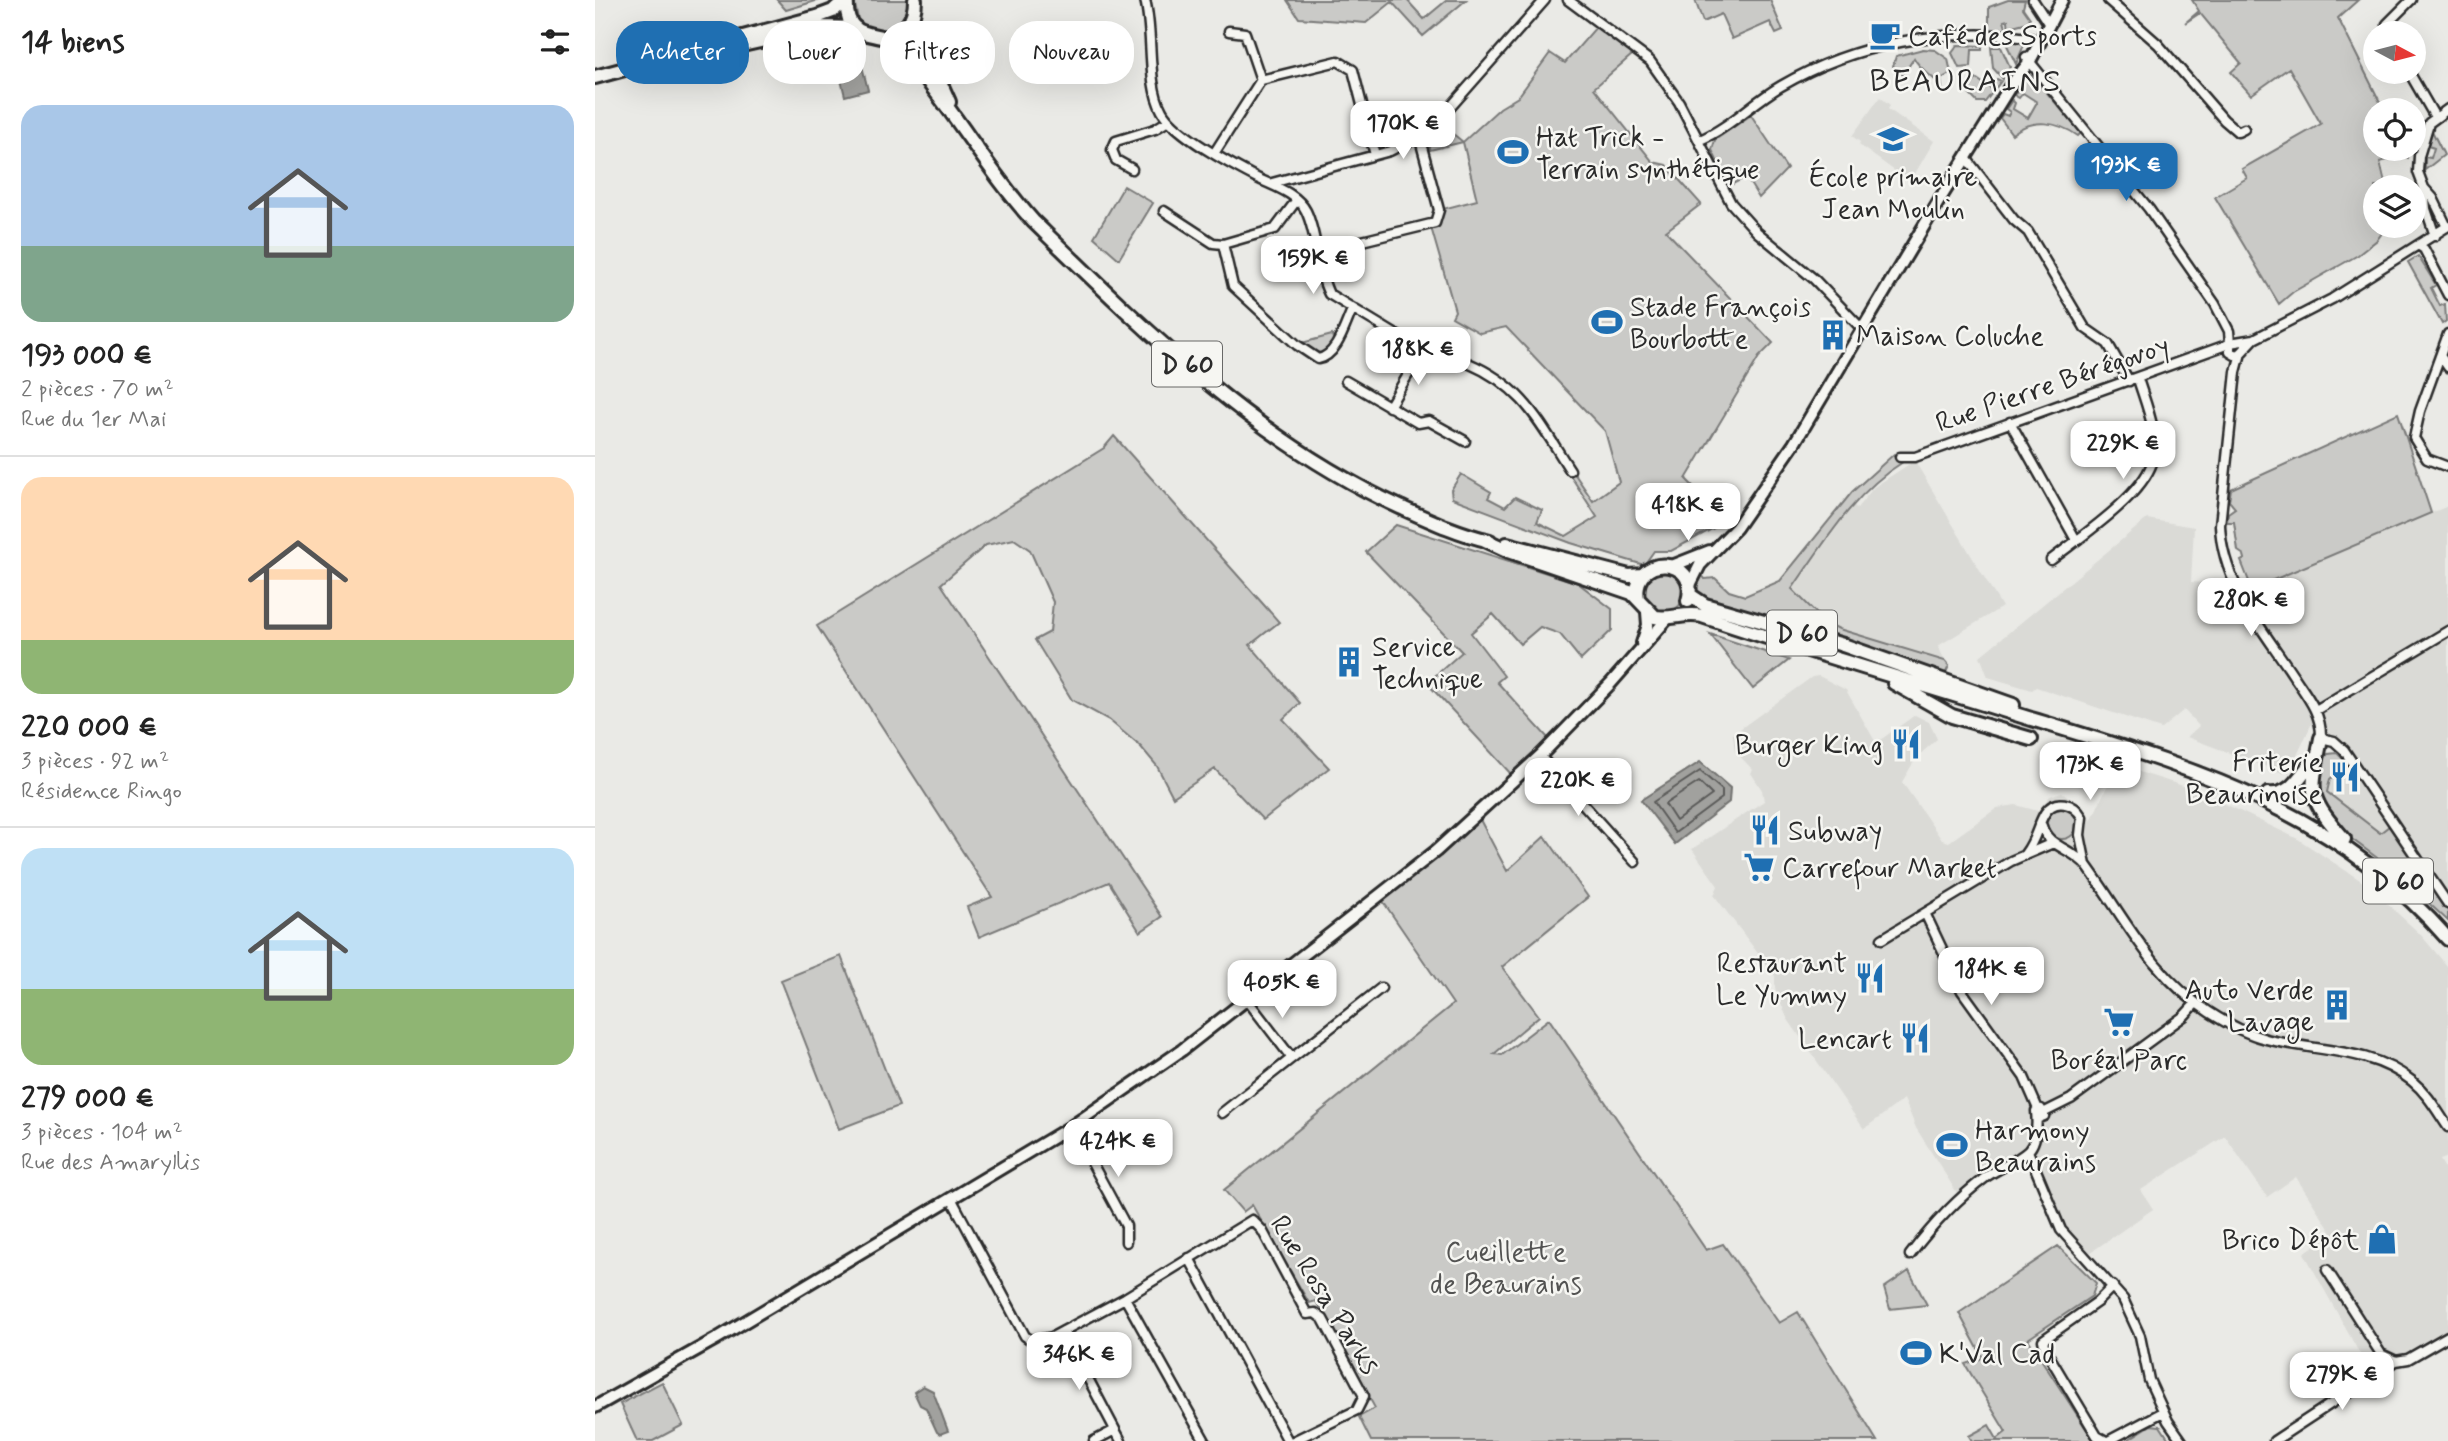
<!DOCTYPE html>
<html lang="fr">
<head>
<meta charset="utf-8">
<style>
	body { margin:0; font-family:Mynerve,sans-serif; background:#f2f2f2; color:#222; height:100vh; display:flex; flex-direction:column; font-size:26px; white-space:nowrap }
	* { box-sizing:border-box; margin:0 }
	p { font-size:23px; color:#767676 }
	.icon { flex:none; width:38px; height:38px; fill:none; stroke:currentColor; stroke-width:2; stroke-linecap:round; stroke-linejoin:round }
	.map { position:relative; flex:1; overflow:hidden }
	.sheet { display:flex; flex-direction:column; background:#fff; width:595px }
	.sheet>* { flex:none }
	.top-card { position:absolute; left:21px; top:21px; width:665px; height:63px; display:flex; gap:14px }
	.needle { width:46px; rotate:97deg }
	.controls { position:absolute; left:1768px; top:21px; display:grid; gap:14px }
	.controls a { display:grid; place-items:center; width:63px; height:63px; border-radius:50%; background:#fff; box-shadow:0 7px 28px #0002; font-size:35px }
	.price { position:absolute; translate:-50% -60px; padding:0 16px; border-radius:14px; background:#fff; color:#222; font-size:23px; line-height:46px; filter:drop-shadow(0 2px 4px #0008) }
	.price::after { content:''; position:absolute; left:50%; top:42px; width:21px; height:16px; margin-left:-10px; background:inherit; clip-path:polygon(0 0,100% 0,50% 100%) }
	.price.selected { background:#1f6fb2; color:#fff }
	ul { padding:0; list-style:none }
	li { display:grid; align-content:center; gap:14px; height:371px; padding:0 21px }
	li+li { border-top:2px solid #e0e0e0 }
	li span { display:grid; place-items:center; height:217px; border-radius:21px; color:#555 }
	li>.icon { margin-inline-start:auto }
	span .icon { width:126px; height:126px; fill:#fffc; stroke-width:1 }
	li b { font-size:30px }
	h2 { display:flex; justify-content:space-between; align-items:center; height:84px; padding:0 21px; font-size:30px }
	.chip { padding:0 24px; border-radius:28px; background:#fff; box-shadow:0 7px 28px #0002; font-size:24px; line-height:63px }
	.chip.selected { background:#1f6fb2; color:#fff }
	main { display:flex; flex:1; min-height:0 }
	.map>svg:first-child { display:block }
</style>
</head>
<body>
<main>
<section class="sheet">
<h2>14 biens<svg class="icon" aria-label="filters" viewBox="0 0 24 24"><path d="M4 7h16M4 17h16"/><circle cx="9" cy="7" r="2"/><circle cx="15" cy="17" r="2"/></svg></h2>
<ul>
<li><span style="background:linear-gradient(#a9c7e8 65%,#7fa58c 0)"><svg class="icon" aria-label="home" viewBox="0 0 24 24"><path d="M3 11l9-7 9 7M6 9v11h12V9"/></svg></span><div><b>193 000 €</b><p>2 pièces · 70 m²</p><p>Rue du 1er Mai</p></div></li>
<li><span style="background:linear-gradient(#ffd9b3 75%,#8fb573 0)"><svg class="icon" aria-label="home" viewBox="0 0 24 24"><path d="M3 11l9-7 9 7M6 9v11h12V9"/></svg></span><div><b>220 000 €</b><p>3 pièces · 92 m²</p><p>Résidence Ringo</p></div></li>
<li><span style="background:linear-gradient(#bfe0f5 65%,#8fb573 0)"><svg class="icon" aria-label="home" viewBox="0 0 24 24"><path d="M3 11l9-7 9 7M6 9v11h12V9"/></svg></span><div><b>279 000 €</b><p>3 pièces · 104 m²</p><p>Rue des Amaryllis</p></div></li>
</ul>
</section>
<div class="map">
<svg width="1853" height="1441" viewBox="0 0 1853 1441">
	<rect width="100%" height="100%" fill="#eaeae6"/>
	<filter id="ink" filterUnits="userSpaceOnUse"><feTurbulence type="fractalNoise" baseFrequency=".0143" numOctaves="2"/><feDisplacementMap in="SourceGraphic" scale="14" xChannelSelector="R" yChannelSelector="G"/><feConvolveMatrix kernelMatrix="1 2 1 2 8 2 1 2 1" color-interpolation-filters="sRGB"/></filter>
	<g filter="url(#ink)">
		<path fill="#dadad6" d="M1285,97L1295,105L1293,109L1339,141L1315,182L1264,145L1265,142L1257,136Z
			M1316,463H1321L1407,607L1343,646L1350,661L1244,629L1230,622L1197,589L1258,505L1262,508L1279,487Z
			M1853,506V904L1797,823L1785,833L1732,792L1735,779L1749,758L1742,753L1745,745L1726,738L1725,721L1716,725L1694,773H1688L1592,737L1604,726L1589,710L1566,729L1441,687L1437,690L1393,677L1385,656L1552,519L1599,527L1596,582L1631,584L1638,596Z
			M1224,676L1251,690L1281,743L1320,715L1334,722L1342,739L1321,758L1307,782L1347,840L1354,842L1402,808L1421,805L1443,811L1455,796L1467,792L1487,807L1496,821L1522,765L1601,790L1703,839L1771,884L1825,934L1853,967V1157L1845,1160L1853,1174V1343L1831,1357L1804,1365L1788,1366L1766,1356L1709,1253L1737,1233L1701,1177L1672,1197L1630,1136L1546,1190L1558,1209L1489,1257L1466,1230L1433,1151L1364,1196L1321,1128L1309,1099L1269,1129L1192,1018L1180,988V976L1119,895L1123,886L1097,849L1169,801L1167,790L1156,773L1158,770L1140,751L1138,734L1217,677Z"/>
		<path fill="#cacac7" stroke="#7a7a79" stroke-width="2" d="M182,0H224L191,10Z
			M313,0L310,19L292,31L274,30L263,19L259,0Z
			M692,0H812L829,19L852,0H871L828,36L797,2L771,23L704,18Z
			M1100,0H1175L1188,31L1181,34L1175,22L1137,39L1126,14L1108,22Z
			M1413,0H1430L1428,8L1435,18L1433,22L1418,26L1414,31L1413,20L1409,21L1412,31H1394V7Z
			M1597,0H1763L1743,18L1789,110H1780V149L1813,151V158L1806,156L1785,162L1791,187H1780V226H1792L1782,240L1763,255L1698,292L1684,304L1620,197L1652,178L1647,169L1726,124L1694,68L1656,95L1636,72L1646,63L1605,13L1590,23L1604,11Z
			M1001,27L1038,54L999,88L1058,162L1071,165L1106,204L1071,231L1178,343L1164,357L1091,479L1132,521L1076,551H1059L1049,565L976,543L857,498L856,490L866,474L896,492L893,498L910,507L920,497L947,510L942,522L971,536L1002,517L975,475L979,473L998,501L1024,482L1010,431L911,327L885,333L857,317L860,311L835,224L844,210L882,200L868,142L835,150V134L847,125L868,142L905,108L923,97L955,53L970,63Z
			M1410,41L1424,42L1429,45L1421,64Z
			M1363,45L1387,46V50H1377L1376,67L1364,68L1357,53Z
			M1396,47H1406L1415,67L1408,79L1398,68Z
			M1328,49L1340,50L1353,59L1356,73L1346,79L1347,87C1339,77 1325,70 1319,58L1308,75L1298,66L1301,56Z
			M1437,75L1486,133L1483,136C1462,121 1437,118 1417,134L1405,118L1408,114L1413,116L1415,112L1411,109L1417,100L1420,103L1418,109L1433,118L1442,102L1428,93L1424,98L1419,95L1431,78Z
			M1382,79L1395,88L1402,79L1406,81L1390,102H1382L1374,94L1375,85Z
			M1156,115L1192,169L1164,198L1151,177L1134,186L1117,150L1120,140Z
			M1837,131L1849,155L1830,170V157L1836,158L1839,148L1833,146Z
			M529,186L558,203L524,259L499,237Z
			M1823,256L1841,285L1836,288L1845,306L1850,304L1851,321L1847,324L1813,262Z
			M737,335L739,342L734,350L722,353L707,343Z
			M1803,413L1836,513L1657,589L1646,561L1650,559L1649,555L1643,551L1639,522H1632L1633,513L1640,508L1634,501L1636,489Z
			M519,436L684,622L655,645L705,703L688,719L734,768L668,820L620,769L578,797L562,766L546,747L514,720L477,700L440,640L455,632L458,602L435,550L419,539L391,545L346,584L567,917L545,932L514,882L384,937L372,907L397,897L222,626L509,448Z
			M1299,454L1308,462C1259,492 1229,543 1197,589L1230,622L1244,629L1350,661L1354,666L1349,677L1103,596L1100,589L1104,571L1110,579L1120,578L1134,591L1150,596L1185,581L1257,492Z
			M801,525L983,583L1017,609V630L986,660L965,634L945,627L925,644L898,614L876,633L909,676L902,682L953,738L916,774L832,683L867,652L771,552Z
			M1048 591a21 21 0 1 1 42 0a21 21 0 1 1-42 0Z
			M1115,634L1194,660L1158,689Z
			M1742,753L1753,764L1735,779L1732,792L1785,833L1798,823L1853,904V921L1797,869L1742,828L1719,792L1725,764L1733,754Z
			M1452 824a15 15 0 1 1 30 0a15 15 0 1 1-30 0Z
			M882,814L912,871L950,836L993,897L907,967L944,1016L899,1054L907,1055L954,1019L1111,1250L1128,1244L1184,1323L1203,1312L1282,1441H776L764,1417L780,1408L721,1301L714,1303L657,1205L648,1212L629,1190L858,1004L785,897Z
			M246,956L304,1106L244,1129L186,980Z
			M1463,1246L1501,1283L1497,1296L1433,1339L1499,1441H1377L1374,1436L1394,1425L1402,1439L1411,1432L1370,1364L1388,1358L1364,1313Z
			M1314,1271L1332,1305L1295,1309L1289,1288Z
			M67,1382L88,1425L58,1441H42L25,1404Z
			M1556,1425L1565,1426L1575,1441H1531Z"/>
		<path fill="#a1a19e" stroke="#727270" stroke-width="2" d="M265,58L273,90L250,96L242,64Z
			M1105,762L1135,788L1134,802L1080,844L1046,800Z
			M328,1386L338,1391L353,1431L345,1434L342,1432L331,1408L325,1405L319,1392Z"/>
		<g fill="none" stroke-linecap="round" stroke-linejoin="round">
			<path stroke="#5a5a59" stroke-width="2" d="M1105,771L1127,790V798L1080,833L1058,802Z
				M1104,782L1117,795L1081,821L1070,804Z"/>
			<g stroke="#2b2b2b" stroke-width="13">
				<path id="minor" d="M550,0C559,33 551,82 567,111C580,135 637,165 662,178C678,186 702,193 711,211C723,236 721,268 734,294L836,356C848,362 861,358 873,363C929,387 944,422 975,470
					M973,0L1055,61L1084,102L1136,203L1162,232L1219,279L1267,329
					M1438,0L1453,23
					M1513,0L1563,44L1629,120L1643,132L1649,129
					M634,31L650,33L666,80
					M1793,33L1792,24L1816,0
					M1431,57L1554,209L1620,304L1634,331L1635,343
					M1814,72L1840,117
					M1105,140C1134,128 1158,102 1186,86C1260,43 1350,27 1435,38L1443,44
					M620,152L666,80L743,61L758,70L780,155
					M1371,158L1419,220L1433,232L1490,328L1513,344L1534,381
					M537,169L521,160L517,150L521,141L560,129L573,121
					M677,183L795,151L824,136L845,119L950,0
					M1829,188L1831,209L1840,236
					M569,211L618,243L628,244L680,229L701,201
					M1853,226L1737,299L1659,339L1646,353L1641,372L1625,525C1627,583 1667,628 1698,675C1711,695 1727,713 1726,738L1739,741L1749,750L1853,904
					M1852,227L1838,198L1829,188L1823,172L1824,156L1834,123L1853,109
					M628,244L638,286L702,345L723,359C742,356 750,325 757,310
					M1823,245L1829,249L1853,295
					M722,252L840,223L844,210L824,136
					M1853,334L1825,411L1819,438L1832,459L1853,467
					M1646,353L1640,355L1635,352V343L1659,339
					M1846,357L1853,367
					M751,381L823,423L834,421L870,441
					M794,407L827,351
					M1415,422L1481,540
					M1305,457H1320L1634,344
					M1456,560C1484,538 1546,497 1557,463C1565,436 1551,405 1543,379
					M1721,710L1853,631
					M945,756L1040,862
					M1447,826C1452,847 1479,849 1492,866C1530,918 1557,976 1614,1012C1631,1023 1652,1034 1671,1039C1721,1052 1775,1047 1817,1081C1833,1094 1842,1111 1853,1127
					M1430,854C1442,838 1442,826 1450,813C1460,797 1479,803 1487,817L1485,835L1491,865
					M1330,913L1367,991L1429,1077L1443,1109
					M1287,939L1416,861L1458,843
					M653,1001L696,1057
					M1450,1112L1476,1099L1589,1016L1601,1003
					M627,1113L786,988
					M477,1126L531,1226V1242
					M1433,1151L1466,1230L1528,1299L1545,1336L1554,1380L1573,1421L1587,1441
					M356,1198L430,1336L437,1341L457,1337L530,1298L657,1220L667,1230L712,1314L720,1313L728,1319L769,1396L762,1410L698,1441
					M1315,1255C1336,1227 1363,1198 1391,1177C1404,1168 1422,1161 1433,1151C1443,1141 1442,1121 1441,1111L1446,1109L1449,1116L1444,1118
					M594,1258L693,1441
					M1732,1270L1786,1354L1801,1361L1813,1359L1853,1336
					M530,1298L610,1441
					M468,1331L526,1441
					M499,1441L520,1430
					M1511,1441L1502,1436L1450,1349L1448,1340L1502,1302L1518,1286
					M1513,1441L1568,1412
					M1679,1441L1801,1361"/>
			</g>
			<g stroke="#2b2b2b" stroke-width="16">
				<path id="secondary" d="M1077,566L1115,551
					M1095,585L1105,565L1141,528L1199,444L1345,199L1416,85L1435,61L1467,0
					M1047,643L1053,625L1052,612
					M0,1407L121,1339L477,1126L587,1050L841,851L945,756L1016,683L1073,618"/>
			</g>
			<g stroke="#2b2b2b" stroke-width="18">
				<path id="primary" d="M252,0C249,41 280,31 302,42C317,50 328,75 338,88C372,132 401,180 438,221C549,329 662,442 805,507C834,520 864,534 895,541
					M317,19L354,102
					M291,38C310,33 320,20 320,0
					M134,48L227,27L261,28
					M0,77L222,17L238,11L250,0
					M888,539L914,551L1037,593L1060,617C1077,620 1089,612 1107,616C1214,652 1322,683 1430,717C1592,767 1736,805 1853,939
					M912,544L1034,576L1048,575
					M1095,595L1110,605L1248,645L1418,705
					M1043,599C1035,553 1106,555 1093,601
					M1299,683L1357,716L1436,739
					M1726,738C1716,793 1710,794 1749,839
					M1673,794C1697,797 1706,773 1721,757"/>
			</g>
			<use href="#minor" stroke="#f6f6f2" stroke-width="8"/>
			<use href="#secondary" stroke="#f6f6f2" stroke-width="10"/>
			<use href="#primary" stroke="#f6f6f2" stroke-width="12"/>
		</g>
	</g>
	<defs>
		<g id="cafe-bare" transform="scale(2.415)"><path d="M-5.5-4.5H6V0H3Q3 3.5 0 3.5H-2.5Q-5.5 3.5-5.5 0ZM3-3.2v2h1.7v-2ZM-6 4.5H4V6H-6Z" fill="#1f6fb2" stroke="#f6f6f2" stroke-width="2.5" paint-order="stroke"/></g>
		<g id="school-bare" transform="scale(2.415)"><path d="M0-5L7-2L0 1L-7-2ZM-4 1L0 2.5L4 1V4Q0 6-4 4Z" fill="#1f6fb2" stroke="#f6f6f2" stroke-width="2.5" paint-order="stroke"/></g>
		<g id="stadium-bare" transform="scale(2.415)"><path d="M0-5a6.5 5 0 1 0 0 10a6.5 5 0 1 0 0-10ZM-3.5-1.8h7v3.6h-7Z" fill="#1f6fb2" stroke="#f6f6f2" stroke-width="2.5" paint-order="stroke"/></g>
		<g id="building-bare" transform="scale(2.415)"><path d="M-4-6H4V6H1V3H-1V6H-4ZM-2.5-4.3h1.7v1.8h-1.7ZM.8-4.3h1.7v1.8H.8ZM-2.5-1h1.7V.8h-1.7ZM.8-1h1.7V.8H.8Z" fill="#1f6fb2" stroke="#f6f6f2" stroke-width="2.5" paint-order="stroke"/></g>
		<g id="restaurant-bare" transform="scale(2.415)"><path d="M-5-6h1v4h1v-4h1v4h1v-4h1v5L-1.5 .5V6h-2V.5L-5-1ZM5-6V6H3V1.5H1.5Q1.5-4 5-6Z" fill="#1f6fb2" stroke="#f6f6f2" stroke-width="2.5" paint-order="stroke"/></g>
		<g id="supermarket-bare" transform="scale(2.415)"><path d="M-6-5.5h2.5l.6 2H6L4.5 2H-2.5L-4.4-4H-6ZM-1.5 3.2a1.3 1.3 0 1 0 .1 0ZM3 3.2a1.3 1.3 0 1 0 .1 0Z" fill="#1f6fb2" stroke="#f6f6f2" stroke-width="2.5" paint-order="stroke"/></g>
		<g id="shop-bare" transform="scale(2.415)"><path d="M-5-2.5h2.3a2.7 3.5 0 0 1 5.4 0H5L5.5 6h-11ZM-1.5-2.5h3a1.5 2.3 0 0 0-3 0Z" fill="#1f6fb2" stroke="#f6f6f2" stroke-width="2.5" paint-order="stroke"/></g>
	</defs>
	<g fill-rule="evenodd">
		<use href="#cafe-bare" x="1290" y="35"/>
		<use href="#school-bare" x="1298" y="139"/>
		<use href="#stadium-bare" x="918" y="152"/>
		<use href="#stadium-bare" x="1012" y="322"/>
		<use href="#building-bare" x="1238" y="335"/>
		<use href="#building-bare" x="754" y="662"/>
		<use href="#restaurant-bare" x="1311" y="744"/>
		<use href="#restaurant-bare" x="1750" y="777"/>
		<use href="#restaurant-bare" x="1170" y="830"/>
		<use href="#supermarket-bare" x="1164" y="867"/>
		<use href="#restaurant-bare" x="1275" y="978"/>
		<use href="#building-bare" x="1742" y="1005"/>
		<use href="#supermarket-bare" x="1524" y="1022"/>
		<use href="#restaurant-bare" x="1320" y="1038"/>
		<use href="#stadium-bare" x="1357" y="1145"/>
		<use href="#shop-bare" x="1787" y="1239"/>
		<use href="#stadium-bare" x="1321" y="1353"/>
	</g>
	<g text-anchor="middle" stroke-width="5" stroke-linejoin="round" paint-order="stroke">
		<g fill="#f6f6f2" stroke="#686867" stroke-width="2">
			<rect x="557" y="341.5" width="70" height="45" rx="5"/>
			<rect x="1172" y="610.5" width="70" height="45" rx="5"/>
			<rect x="1768" y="858.5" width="70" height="45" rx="5"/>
		</g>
		<g font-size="26" font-weight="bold" fill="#2b2b2b">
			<text x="592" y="373">D 60</text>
			<text x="1207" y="642">D 60</text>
			<text x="1803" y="890">D 60</text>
		</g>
		<g font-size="28" fill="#2b2b2b" stroke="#f6f6f2" text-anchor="start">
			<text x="1313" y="45">Café des Sports</text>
			<text x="941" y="146">Hat Trick -<tspan x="941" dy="32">Terrain synthétique</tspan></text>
			<text x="1298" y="186" text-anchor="middle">École primaire<tspan x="1298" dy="32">Jean Moulin</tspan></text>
			<text x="1035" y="316">Stade François<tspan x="1035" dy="32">Bourbotte</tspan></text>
			<text x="1261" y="345">Maison Coluche</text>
			<text x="777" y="656">Service<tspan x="777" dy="32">Technique</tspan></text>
			<text x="1288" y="754" text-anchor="end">Burger King</text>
			<text x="1727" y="771" text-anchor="end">Friterie<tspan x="1727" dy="32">Beaurinoise</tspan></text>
			<text x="1193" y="840">Subway</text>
			<text x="1187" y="877">Carrefour Market</text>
			<text x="1252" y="972" text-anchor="end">Restaurant<tspan x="1252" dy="32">Le Yummy</tspan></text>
			<text x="1719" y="999" text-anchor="end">Auto Verde<tspan x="1719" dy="32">Lavage</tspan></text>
			<text x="1297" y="1048" text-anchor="end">Lencart</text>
			<text x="1524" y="1069" text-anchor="middle">Boréal Parc</text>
			<text x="1380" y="1139">Harmony<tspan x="1380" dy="32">Beaurains</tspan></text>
			<text x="1764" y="1249" text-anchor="end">Brico Dépôt</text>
			<text x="1344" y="1363">K'Val Cad</text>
		</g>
		<g font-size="28" fill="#2b2b2b" stroke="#f6f6f2">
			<text transform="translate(1457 383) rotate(-19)" y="10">Rue Pierre Bérégovoy</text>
			<text transform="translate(731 1294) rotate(58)" y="10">Rue Rosa Parks</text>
		</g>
		<g font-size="28" fill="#535352" stroke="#f6f6f2">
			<text x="911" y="1261">Cueillette<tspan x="911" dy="32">de Beaurains</tspan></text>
		</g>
		<g font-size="32" letter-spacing="2" fill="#2b2b2b" stroke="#f6f6f2">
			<text x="1371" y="91">BEAURAINS</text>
		</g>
	</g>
</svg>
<div class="controls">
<a><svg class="needle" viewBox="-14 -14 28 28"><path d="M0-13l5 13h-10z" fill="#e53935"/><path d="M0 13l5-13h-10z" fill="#767676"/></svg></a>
<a><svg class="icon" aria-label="locate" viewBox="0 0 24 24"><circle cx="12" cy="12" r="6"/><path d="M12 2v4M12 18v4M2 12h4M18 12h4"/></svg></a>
<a><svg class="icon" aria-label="layers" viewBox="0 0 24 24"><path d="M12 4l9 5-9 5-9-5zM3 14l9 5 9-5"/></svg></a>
</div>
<b class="price" style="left:808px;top:161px">170K €</b>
<b class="price selected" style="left:1531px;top:203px">193K €</b>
<b class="price" style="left:718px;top:296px">159K €</b>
<b class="price" style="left:823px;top:387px">188K €</b>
<b class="price" style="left:1528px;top:481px">229K €</b>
<b class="price" style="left:1093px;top:543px">418K €</b>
<b class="price" style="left:1656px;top:638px">280K €</b>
<b class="price" style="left:1495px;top:802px">173K €</b>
<b class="price" style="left:983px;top:818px">220K €</b>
<b class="price" style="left:1396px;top:1007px">184K €</b>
<b class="price" style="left:687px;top:1020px">405K €</b>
<b class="price" style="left:523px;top:1179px">424K €</b>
<b class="price" style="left:484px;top:1392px">346K €</b>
<b class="price" style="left:1747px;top:1412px">279K €</b>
<div class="top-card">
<a class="chip selected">Acheter</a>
<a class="chip">Louer</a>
<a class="chip">Filtres</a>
<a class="chip">Nouveau</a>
</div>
</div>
</main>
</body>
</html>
